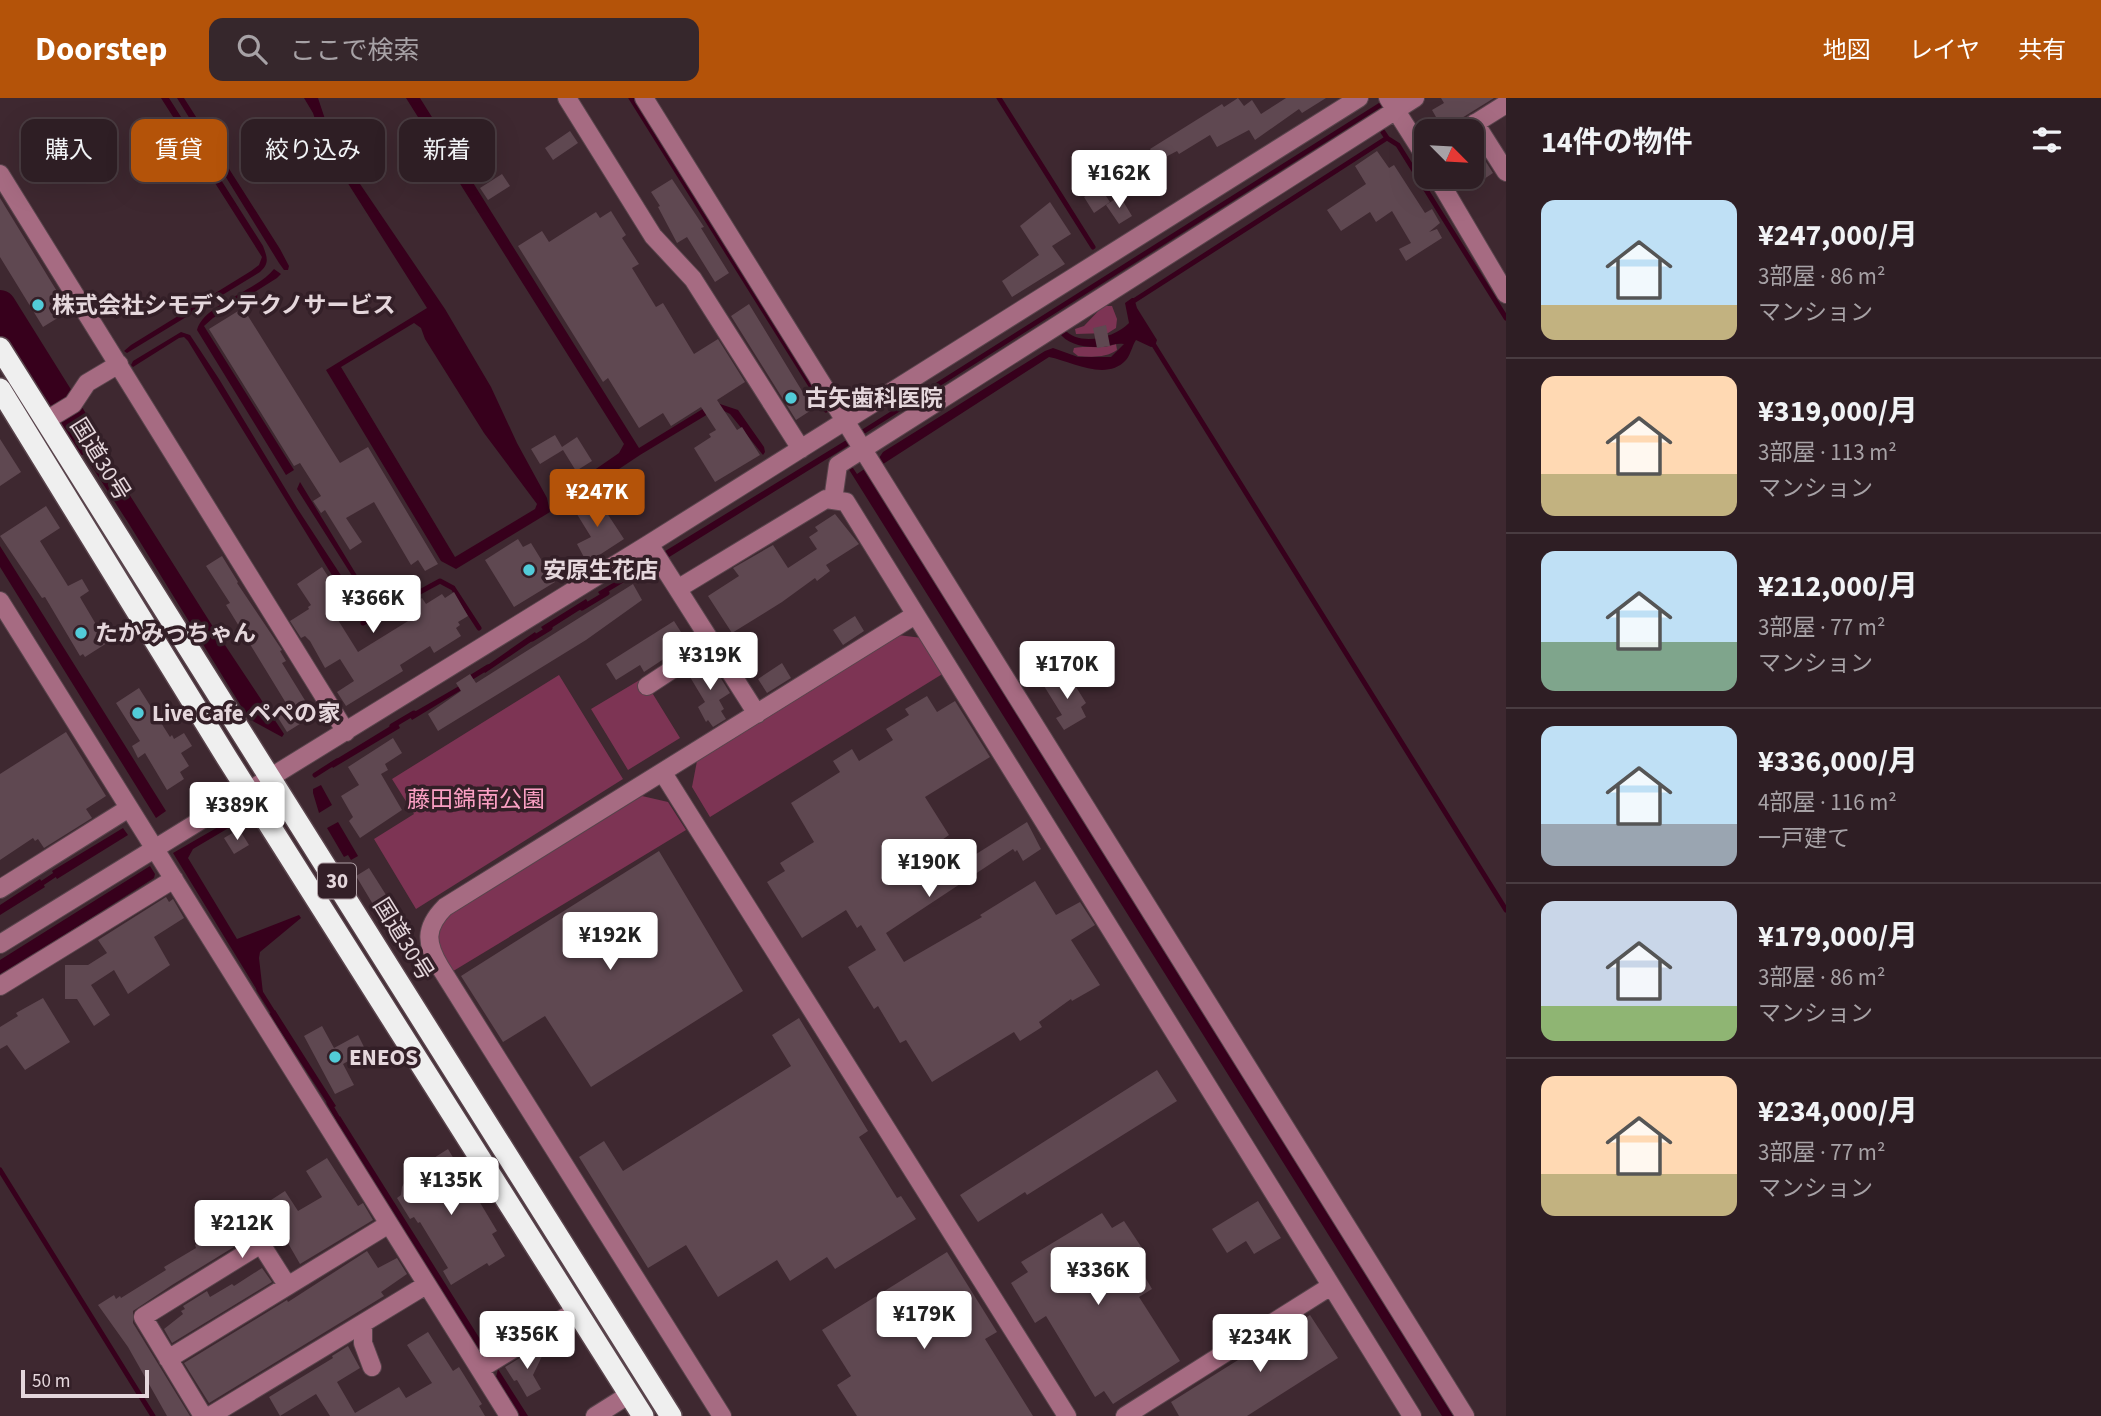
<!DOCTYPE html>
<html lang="ja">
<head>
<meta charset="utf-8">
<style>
	body { margin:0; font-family:"Source Sans 3","Noto Sans JP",sans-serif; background:#36272c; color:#f1f3f6; height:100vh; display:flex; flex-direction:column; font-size:26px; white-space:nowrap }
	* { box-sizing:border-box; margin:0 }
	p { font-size:23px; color:#a7a2a6 }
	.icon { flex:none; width:38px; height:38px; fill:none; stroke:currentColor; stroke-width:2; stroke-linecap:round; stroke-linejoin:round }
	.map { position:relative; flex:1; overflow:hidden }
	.side { display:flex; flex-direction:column; background:#2e1e24; width:595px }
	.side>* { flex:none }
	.top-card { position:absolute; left:21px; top:21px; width:665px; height:63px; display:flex; gap:14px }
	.needle { width:46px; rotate:114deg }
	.buttons { position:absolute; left:1414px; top:21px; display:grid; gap:14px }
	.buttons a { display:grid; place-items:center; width:70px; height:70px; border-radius:14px; background:#2e1e24; box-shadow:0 7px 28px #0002,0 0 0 2px #493c41; font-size:35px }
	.scale { position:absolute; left:21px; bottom:18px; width:128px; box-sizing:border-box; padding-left:7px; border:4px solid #e5d7dc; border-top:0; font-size:19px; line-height:24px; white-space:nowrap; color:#e5d7dc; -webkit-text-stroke:5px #331f27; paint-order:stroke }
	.price { position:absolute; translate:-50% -60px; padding:0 16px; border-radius:7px; background:#fff; color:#222; font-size:23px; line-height:46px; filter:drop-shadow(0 2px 4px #0008) }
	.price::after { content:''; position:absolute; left:50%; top:42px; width:21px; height:16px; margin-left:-10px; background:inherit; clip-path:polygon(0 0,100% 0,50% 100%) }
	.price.selected { background:#b45309; color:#fff }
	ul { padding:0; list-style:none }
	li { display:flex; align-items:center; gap:21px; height:175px; padding:0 35px }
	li+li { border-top:2px solid #493c41 }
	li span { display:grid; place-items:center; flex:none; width:196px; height:140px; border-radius:14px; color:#555 }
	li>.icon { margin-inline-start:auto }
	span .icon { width:84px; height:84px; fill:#fffc; stroke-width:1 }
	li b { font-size:30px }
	h2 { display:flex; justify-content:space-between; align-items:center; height:84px; padding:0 35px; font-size:30px }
	.chip { padding:0 24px; border-radius:14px; background:#2e1e24; box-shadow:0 7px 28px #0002,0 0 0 2px #493c41; font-size:24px; line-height:63px }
	.chip.selected { background:#b45309; color:#fff }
	header { display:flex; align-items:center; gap:42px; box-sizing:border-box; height:98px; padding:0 35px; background:#b45309; color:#fff }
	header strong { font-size:33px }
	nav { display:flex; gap:38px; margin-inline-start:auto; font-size:24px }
	.search { width:490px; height:63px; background:#36272c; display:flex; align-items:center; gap:18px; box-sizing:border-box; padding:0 24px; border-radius:14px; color:#a7a2a6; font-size:26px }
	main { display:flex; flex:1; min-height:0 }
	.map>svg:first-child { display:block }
</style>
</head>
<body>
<header>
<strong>Doorstep</strong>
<div class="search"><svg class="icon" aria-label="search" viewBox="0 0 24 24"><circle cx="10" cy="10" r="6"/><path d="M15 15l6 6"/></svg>ここで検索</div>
<nav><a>地図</a><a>レイヤ</a><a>共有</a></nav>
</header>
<main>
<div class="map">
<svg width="1506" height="1318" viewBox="0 0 1506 1318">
	<rect width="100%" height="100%" fill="#3e2830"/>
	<path fill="#7d3454" d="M1103,208H1112L1117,221L1116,230L1108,235L1076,236L1075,231L1084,228Z
		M1116,246L1117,252C1106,260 1091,259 1078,258L1073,254L1074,250C1088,247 1101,252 1116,246Z
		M898,537L922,540L944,575L710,719L692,689L697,663Z
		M559,577L623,681L416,811L374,741L414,716L392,681Z
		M643,580L680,640L628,672L591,611Z
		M642,698L668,704L686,732L450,875L433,848L443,821Z"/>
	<path fill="#37001c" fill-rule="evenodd" d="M161,0H169L263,148C267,159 270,165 260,174L127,255L124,253L131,247L251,173L259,167L262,159Z
		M177,0H184L280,151L289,168L288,172H284L279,165Z
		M304,0H318L331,39L341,58L445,211L491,289L517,345L547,400L550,414L456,471L441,463L326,272L427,210L323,46L313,15ZM414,225L421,230L425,241L484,335L537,406L535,411L455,459L341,269Z
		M406,0H420L639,350L714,304L738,312L764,349L765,354L763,357L730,316L718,310L640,357L559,411L557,403L578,389L580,382L619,355L624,346Z
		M274,171L281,176L277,180L213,220L204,228L294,372L286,377L197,232C203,207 257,193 274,171Z
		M1132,200H1134L1137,210L1157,242L1155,248L1151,249L1136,242C1132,248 1131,256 1126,262C1106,284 1071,263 1049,259L880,368L877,363L883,354L1045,253L1053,250L1078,259H1111L1124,246C1116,245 1113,247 1107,248C1091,251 1067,248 1059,234L1064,231C1079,249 1115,240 1129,225L1125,205Z
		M181,234L190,237L219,281L297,410L359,505L360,510L357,512L335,482L188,243L184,239L179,240L133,269L131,267L133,263Z
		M76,312L215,532L284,636L282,639L249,621L129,426L61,321Z
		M848,341L851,346L666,461L662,455Z
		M851,367L857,376L866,370L870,376L869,377L1454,1318H1442L848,370Z
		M300,384L367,494L370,498L378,499L377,504L367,501L363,495L297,391Z
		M0,448L166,713L156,720L0,469Z
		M641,468L644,471L639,475L601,498L598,494Z
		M586,501L589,506L545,534L541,529Z
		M535,534L538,539L485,575L482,571Z
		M473,580L468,588L412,622L409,617Z
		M397,624L400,630L333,670L330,665Z
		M321,687L332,707L319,715L313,695V691Z
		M239,717L242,722L193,751L188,760L237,841L299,817L301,820L260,854L259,860L263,895L260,897L173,755Z
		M338,724L358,758L351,762L348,757L344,759L327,730Z
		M123,730L128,737L57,781L52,773Z
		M150,768L155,776L154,780L0,878V862Z
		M40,781L45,789L0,817V807Z
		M275,912L336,1008L331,1011L269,916Z
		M340,1018L490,1257L484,1261L336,1024Z
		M498,1271L528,1318H520L496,1279Z"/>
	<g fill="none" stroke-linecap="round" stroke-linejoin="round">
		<path stroke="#37001c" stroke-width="5" d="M631,0L826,312
			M999,0L1093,149
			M1383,34L1387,40L1398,47L1506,220
			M1132,204L1387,40
			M1152,244L1506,812
			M858,337L1385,4
			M639,475L657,463
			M582,510L607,495
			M363,525L440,483L453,490L479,530
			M532,541L550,530
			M467,582L488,569
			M392,628L414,615
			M315,677L337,663
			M38,788L59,774
			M259,892L276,919
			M329,1005L340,1024
			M0,1072L153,1318"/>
		<path stroke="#37001c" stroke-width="32" d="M0,208L83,341"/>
	</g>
	<path fill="#5f4851" d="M1238,0L1244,8L1252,2L1261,16L1286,0H1326L1302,15L1299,11L1255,42L1249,32L1217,49L1210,37L1179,56L1177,53L1158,63L1150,51L1222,6L1224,9Z
		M1441,0H1494L1457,23L1449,33H1423L1420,29L1436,19L1432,12L1444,5Z
		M570,33L578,45L553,62L545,50Z
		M1377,53L1389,70L1394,67L1425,115L1432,111L1440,125L1429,134L1437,131L1442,140L1406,163L1399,151L1411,145L1392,113L1376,124L1370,114L1341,133L1327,112L1366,86L1355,68Z
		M1481,56L1493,75L1472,89V62Z
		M502,76L510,88L488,102L480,90Z
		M672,81L704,129L701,130L729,175L715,184L687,139L677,145L658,109L660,108L651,94Z
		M1100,89L1110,104L1094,115L1084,99Z
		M1120,98L1132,118L1119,126L1106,107Z
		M0,100L69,213L43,229L0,159Z
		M1050,104L1071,136L1052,148L1065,166L1012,199L1002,183L1039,157L1020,128Z
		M611,113L626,137L622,140L639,166L632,170L656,209L663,205L694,256L718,241L745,284L717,302L737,332L742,329L760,357L715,384L694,350L711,339L709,336L716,332L701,309L671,328L663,315L639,330L608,280L603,284L518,148L542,133L549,144L596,114L600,120Z
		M749,206L813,311L796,322L731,218Z
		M243,210L340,365L368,349L438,466L425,473L418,462L411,467L374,404L346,420L362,444L350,452L325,412L321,415L313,403L321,398L300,365L294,368L209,231Z
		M1106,227L1110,248L1097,250L1093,230Z
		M555,337L562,349L577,339L592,363L576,373L563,352L540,366L531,351Z
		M0,341L21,374L0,388Z
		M595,397L624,441L587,465L577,446L591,439L575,413L576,409Z
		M46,408L60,430L40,443L68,488L82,481L89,493L80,499L81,501L107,545L85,559L83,556L80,558L45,499L42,500L0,438Z
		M835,416L859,446L826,467L830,473L817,483L815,480L782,504L732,535L708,498L739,478L733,470L773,447L788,470L817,451L809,439L818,433L815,429Z
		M518,441L523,449L531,445L555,484L514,509L485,462Z
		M222,458L238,484L237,485L282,552L280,553L286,563L282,565L314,617L287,634L277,618L289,610L226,507L230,505L206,468Z
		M322,469L351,514L338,522L358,554L413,520L409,513L412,511L410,508L422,500L426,506L442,496L445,500L454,494L468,518L458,524L460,527L456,530L461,538L434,555L430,548L400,567L403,573L346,608L337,594L354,583L340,561L325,570L310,543L305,538L301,540L290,523L309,511L308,509L311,507L297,486Z
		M633,486L642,502L586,542L438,633L428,616L461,593L456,585L470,576L476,585Z
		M855,518L864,533L843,547L833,532Z
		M674,523L688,545L644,574L640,567L616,582L606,566Z
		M709,561L730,595L719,602L724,611L721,613L726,621L713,629L708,622L706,624L698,609L705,604L690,579L695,576L692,572Z
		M782,565L791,580L767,595L758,581Z
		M1064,576H1068L1086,605L1081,609L1086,619L1064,632L1056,620L1062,617L1044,588Z
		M139,590L170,639L172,637L174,641L184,635L192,648L181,655L189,668L180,674L184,681L167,692L145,655L138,660L132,648L140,643L116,605Z
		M927,598L937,614L955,603L990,659L925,699L949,737L939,744L941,747L916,763L930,785L1027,724L1041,751L1023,763L1017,752L1015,754L1013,751L886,835L904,864L982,819L980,817L1035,783L1056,817L1080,804L1095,827L1071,842L1100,887L1072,903L1071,901L1039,924L1042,929L1020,943L1014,934L932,984L906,942L900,945L878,908L874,911L848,869L876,852L861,827L857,830L846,812L802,840L767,784L785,773L780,765L814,744L791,705L840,674L833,663L852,651L859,663L893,642L886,631L909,617L905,611Z
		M66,634L106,698L86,711L92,720L44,750L38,741L35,743L33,740L0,762V676Z
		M393,640L402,655L385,666L388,672L381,676L402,712L360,740L349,723L353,719L341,698L359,687L348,669Z
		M239,731L249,747L234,756L224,740Z
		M659,753L743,893L591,989L545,918L503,944L461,878Z
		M369,770L388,800L374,808L356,778Z
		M166,799L169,804L173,801L184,820L154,839L170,867L128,896L114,872L91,887L110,917L94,928L77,901H65V867H88L107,855L98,842Z
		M43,900L70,944L25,972L7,947L0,951V929L18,918L16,915Z
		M799,920L868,1033L859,1039L897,1100L901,1098L916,1121L835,1171L827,1159L790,1183L777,1162L718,1199L686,1147L648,1170L579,1059L604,1043L623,1073L791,968L772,937Z
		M322,928L334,950L358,937L366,953L343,966L354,987L335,996L304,938Z
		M1157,972L1177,1003L1027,1097L1025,1094L978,1124L960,1097Z
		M448,1051L497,1133L492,1136L505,1158L489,1168L487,1165L451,1187L443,1173L448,1170L420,1124L418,1125L414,1119L410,1121L397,1100L401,1097L402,1089L405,1083L431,1067L429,1063Z
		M327,1060L358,1108L363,1105L373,1122L300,1166L277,1126L262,1135L255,1136L172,1187L133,1213V1225L190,1318H167L128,1249L98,1207L114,1197L116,1201L120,1198L121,1200L166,1172L164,1169L196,1150L195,1147L239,1117L252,1110L254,1113L285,1093L298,1113L322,1099L306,1073Z
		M1258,1103L1281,1140L1254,1156L1246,1143L1227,1155L1212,1131Z
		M1102,1115L1112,1130L1124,1123L1146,1156L1135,1162L1152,1191L1139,1199L1180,1263L1113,1306L1104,1293L1095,1299L1046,1218L1035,1225L1011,1185L1028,1174L1021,1164Z
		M367,1153L378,1170L397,1160L407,1176L381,1194L384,1198L209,1305L184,1265L287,1202L288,1204Z
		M947,1154L997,1234L985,1241L1033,1318H857L837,1287L851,1278L822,1232Z
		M262,1170L272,1184L172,1245L164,1231L183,1216L181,1213L185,1211L183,1208L207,1193L210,1199L232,1186L234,1188Z
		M1310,1217L1338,1260L1247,1318H1179L1171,1304Z
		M428,1234L453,1273L459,1269L482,1306L479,1308L485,1318H330L316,1296L280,1318L269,1299L333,1260L332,1258L348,1248L360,1270L337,1284L355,1315L399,1289L406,1300L432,1285L407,1247Z
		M539,1248L545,1252L533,1277L541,1291L527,1299L517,1282L514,1283L505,1269Z"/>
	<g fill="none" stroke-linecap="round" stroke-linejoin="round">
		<g stroke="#59444c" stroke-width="20">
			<path id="minor" d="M567,0L653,138L693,181L801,351
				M644,0L1465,1318
				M1388,0L1426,60
				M1475,25L1506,74
				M1463,33L1506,6
				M0,76L346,634
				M1437,79L1506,196
				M45,323L73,306L87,285L119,266
				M833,402L838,367L1415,0
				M649,446L757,616
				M679,490L826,401L846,404L1412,1318
				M0,503L509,1318
				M647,588L714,544
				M663,675L1067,1318
				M0,791L129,710
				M0,846L649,446L1359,0
				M0,888L174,781
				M363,1225V1245L372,1269
				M168,1261L389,1126
				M480,1271L577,1212
				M203,1318L143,1219L261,1146L287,1187
				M210,1318L426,1187
				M595,1318L630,1296
				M722,1318L440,869C426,846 424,830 445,809L915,517
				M1125,1318L1331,1188"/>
		</g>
		<g stroke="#59444c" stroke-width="24">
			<path id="highway" d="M0,250L671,1318
				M0,291L227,660L643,1318"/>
		</g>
		<use href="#minor" stroke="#a66b82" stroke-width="18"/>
		<use href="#highway" stroke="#efefef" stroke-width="21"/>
	</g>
	<g fill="#52cbd8" stroke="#331f27" stroke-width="2.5">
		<circle cx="38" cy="207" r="7"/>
		<circle cx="791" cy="300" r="7"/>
		<circle cx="529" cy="472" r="7"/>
		<circle cx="81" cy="535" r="7"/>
		<circle cx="138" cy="615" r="7"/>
		<circle cx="335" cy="959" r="7"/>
	</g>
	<g text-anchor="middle" stroke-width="7" stroke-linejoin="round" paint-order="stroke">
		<rect fill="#331f27" stroke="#b0a0a6" stroke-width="2" x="318" y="765.5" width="38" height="35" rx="5"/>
		<g font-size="21" font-weight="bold" fill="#e5d7dc">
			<text x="337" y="790">30</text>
		</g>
		<g font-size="23" font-weight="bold" fill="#e5d7dc" stroke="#331f27" text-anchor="start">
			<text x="52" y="215">株式会社シモデンテクノサービス</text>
			<text x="805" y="308">古矢歯科医院</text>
			<text x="543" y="480">安原生花店</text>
			<text x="95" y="543">たかみっちゃん</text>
			<text x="152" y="623">Live Cafe ペペの家</text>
			<text x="349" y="967">ENEOS</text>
		</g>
		<g font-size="23" fill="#e5d7dc" stroke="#331f27">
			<text transform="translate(101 361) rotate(58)" y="8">国道30号</text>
			<text transform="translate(404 841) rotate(58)" y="8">国道30号</text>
		</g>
		<g font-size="23" fill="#fca0c4" stroke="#331f27">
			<text x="476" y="709">藤田錦南公園</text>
		</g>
	</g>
</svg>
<div class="buttons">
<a><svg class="needle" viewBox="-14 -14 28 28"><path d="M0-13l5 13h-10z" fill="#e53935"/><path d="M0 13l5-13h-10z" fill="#a7a2a6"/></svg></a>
</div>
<div class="scale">50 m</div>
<b class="price" style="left:1119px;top:112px">¥162K</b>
<b class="price selected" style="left:597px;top:431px">¥247K</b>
<b class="price" style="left:373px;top:537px">¥366K</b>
<b class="price" style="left:710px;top:594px">¥319K</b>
<b class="price" style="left:1067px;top:603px">¥170K</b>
<b class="price" style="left:237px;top:744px">¥389K</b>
<b class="price" style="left:929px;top:801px">¥190K</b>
<b class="price" style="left:610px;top:874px">¥192K</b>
<b class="price" style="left:451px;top:1119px">¥135K</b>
<b class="price" style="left:242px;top:1162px">¥212K</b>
<b class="price" style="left:1098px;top:1209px">¥336K</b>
<b class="price" style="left:924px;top:1253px">¥179K</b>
<b class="price" style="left:527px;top:1273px">¥356K</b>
<b class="price" style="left:1260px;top:1276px">¥234K</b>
<div class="top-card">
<a class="chip">購入</a>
<a class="chip selected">賃貸</a>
<a class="chip">絞り込み</a>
<a class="chip">新着</a>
</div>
</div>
<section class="side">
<h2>14件の物件<svg class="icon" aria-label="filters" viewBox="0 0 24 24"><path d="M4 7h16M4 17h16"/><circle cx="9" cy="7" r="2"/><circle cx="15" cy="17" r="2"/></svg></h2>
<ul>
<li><span style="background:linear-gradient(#bfe0f5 75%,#c2b280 0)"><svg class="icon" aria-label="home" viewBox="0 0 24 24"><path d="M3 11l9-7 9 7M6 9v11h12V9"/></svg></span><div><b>¥247,000/月</b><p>3部屋 · 86 m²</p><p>マンション</p></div></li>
<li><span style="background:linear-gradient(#ffd9b3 70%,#c2b280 0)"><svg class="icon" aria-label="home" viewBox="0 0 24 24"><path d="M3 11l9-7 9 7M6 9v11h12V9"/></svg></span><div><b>¥319,000/月</b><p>3部屋 · 113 m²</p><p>マンション</p></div></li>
<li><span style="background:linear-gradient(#bfe0f5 65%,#7fa58c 0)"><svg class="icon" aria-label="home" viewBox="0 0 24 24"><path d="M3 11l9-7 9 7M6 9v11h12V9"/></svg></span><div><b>¥212,000/月</b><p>3部屋 · 77 m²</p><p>マンション</p></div></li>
<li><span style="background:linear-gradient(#bfe0f5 70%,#9aa5b1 0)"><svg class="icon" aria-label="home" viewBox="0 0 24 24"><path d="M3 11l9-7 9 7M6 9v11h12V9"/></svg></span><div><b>¥336,000/月</b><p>4部屋 · 116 m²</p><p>一戸建て</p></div></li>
<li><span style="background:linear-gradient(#c9d6e8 75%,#8fb573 0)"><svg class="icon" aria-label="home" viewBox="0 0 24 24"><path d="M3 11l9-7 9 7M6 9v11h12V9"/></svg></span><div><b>¥179,000/月</b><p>3部屋 · 86 m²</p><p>マンション</p></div></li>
<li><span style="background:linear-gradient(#ffd9b3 70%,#c2b280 0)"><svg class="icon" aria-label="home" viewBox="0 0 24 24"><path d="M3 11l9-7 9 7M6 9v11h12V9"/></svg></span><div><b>¥234,000/月</b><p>3部屋 · 77 m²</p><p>マンション</p></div></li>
</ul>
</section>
</main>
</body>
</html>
